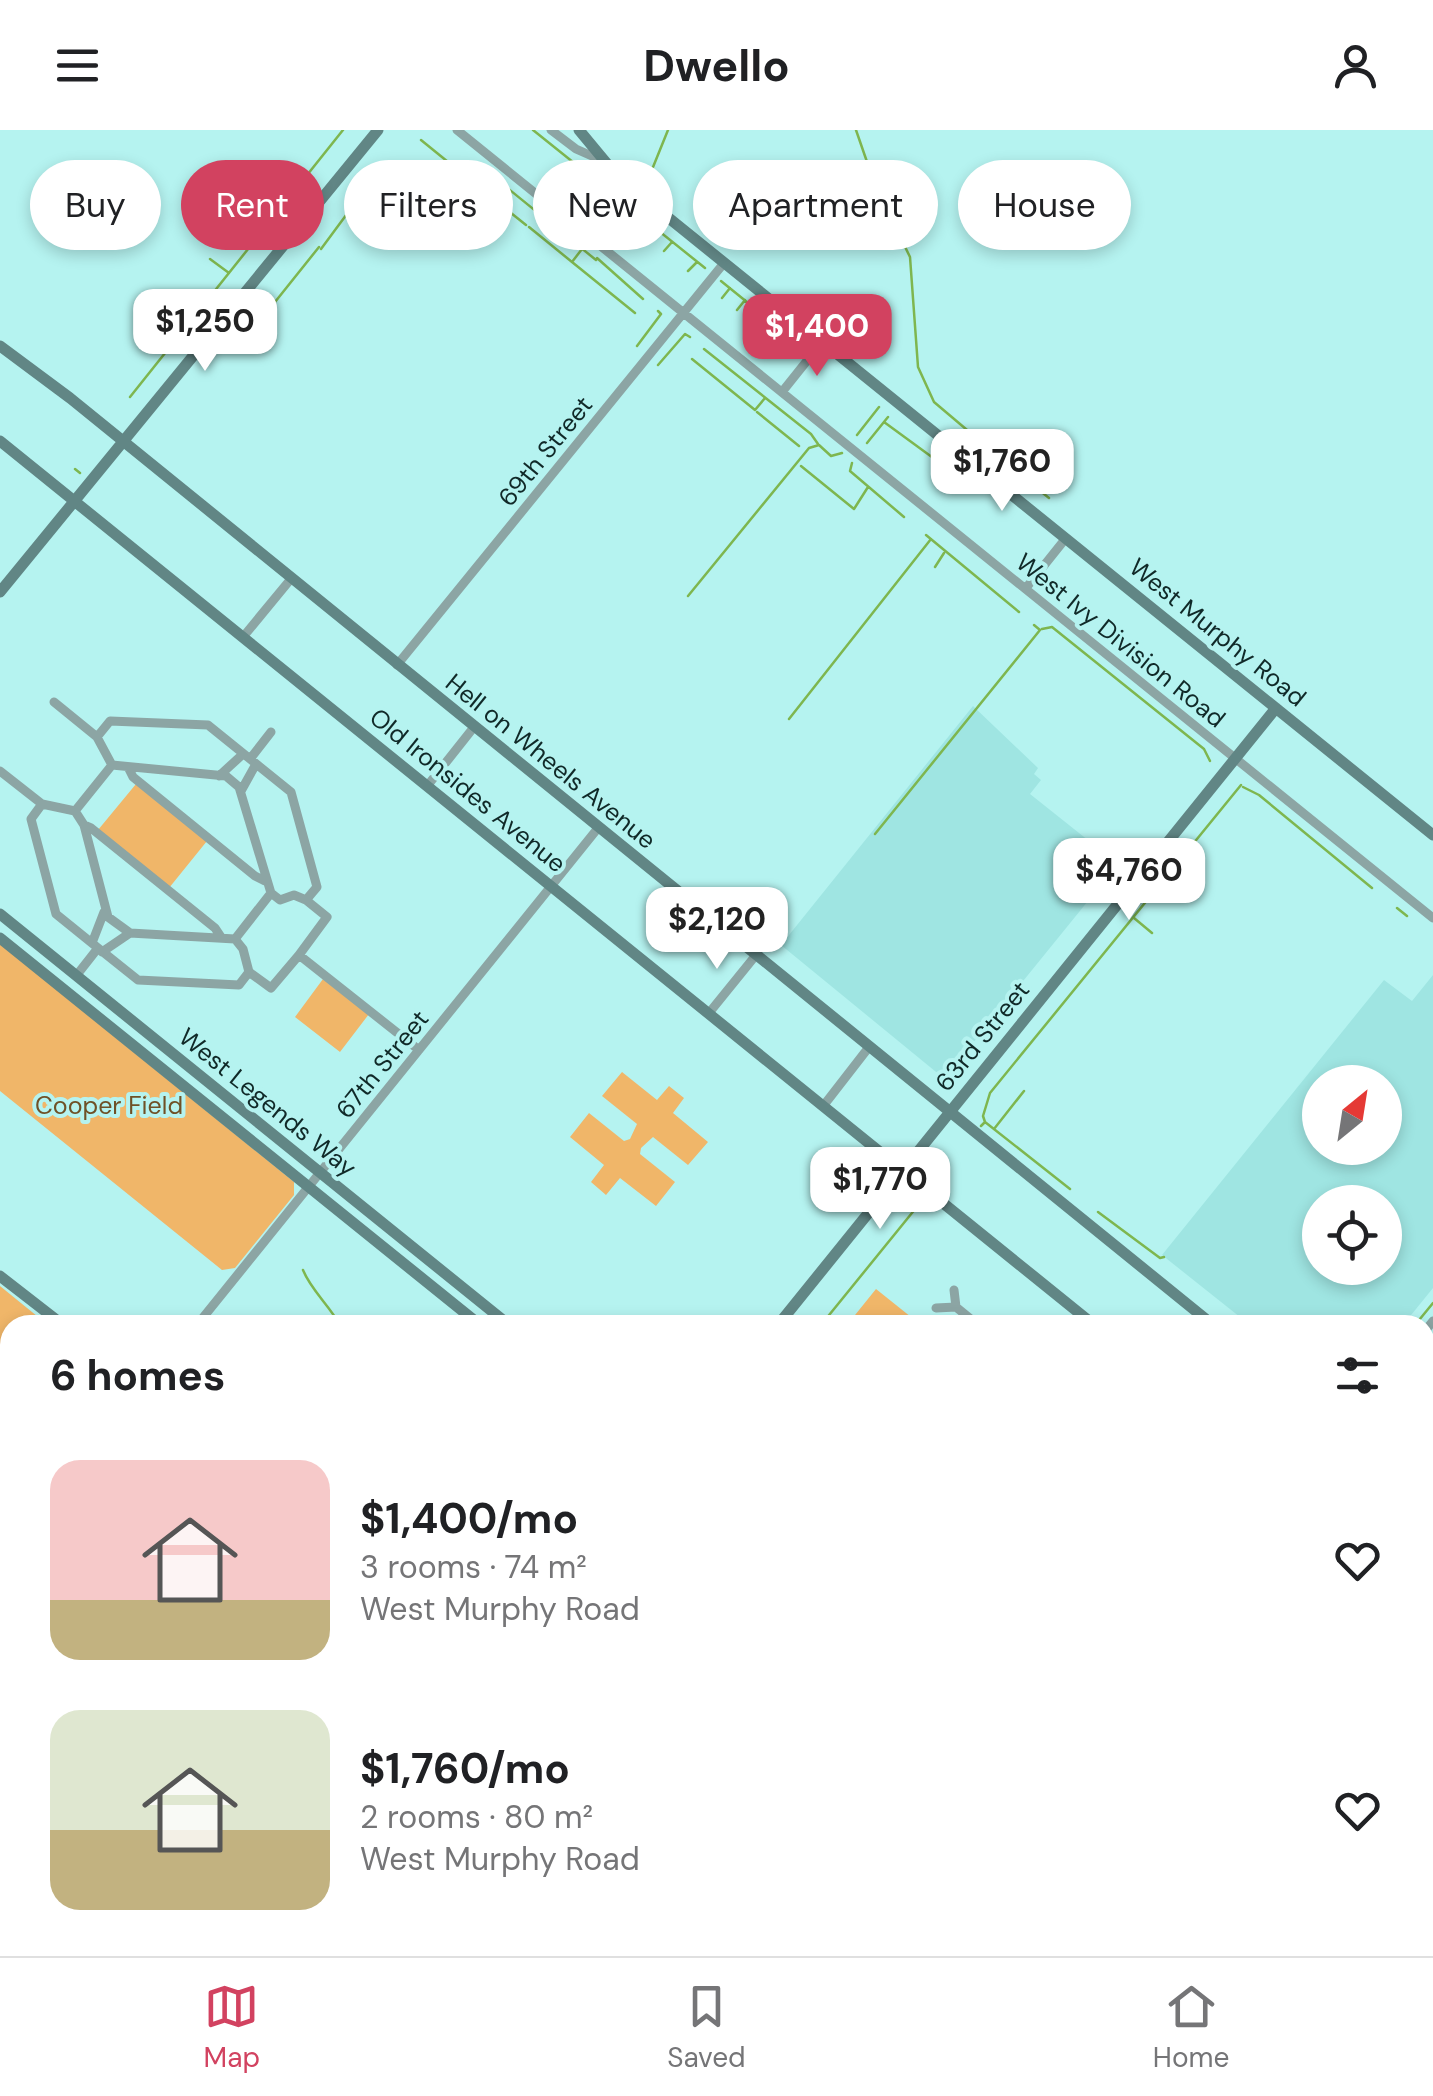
<!DOCTYPE html>
<html lang="en">
<head>
<meta charset="utf-8">
<style>
	body { margin:0; font-family:"DM Sans",sans-serif; background:#f2f2f2; color:#202124; height:100vh; display:flex; flex-direction:column; font-size:38px; white-space:nowrap }
	* { box-sizing:border-box; margin:0 }
	p { font-size:32px; color:#757577 }
	.icon { flex:none; width:55px; height:55px; fill:none; stroke:currentColor; stroke-width:2; stroke-linecap:round; stroke-linejoin:round }
	.map { position:relative; flex:1; overflow:hidden }
	.details { position:absolute; left:0px; top:1185px; width:1435px; height:642px; display:flex; flex-direction:column; background:#fff; border-radius:30px 30px 0 0; box-shadow:0 5px 15px #0003 }
	.details>* { flex:none }
	.banner { position:absolute; left:30px; top:30px; width:1375px; height:90px; display:flex; gap:20px }
	.needle { width:65px; rotate:30deg }
	.buttons { position:absolute; left:1302px; top:935px; display:grid; gap:20px }
	.buttons a { display:grid; place-items:center; width:100px; height:100px; border-radius:50%; background:#fff; box-shadow:0 5px 15px #0003; font-size:50px }
	.price { position:absolute; translate:-50% -85px; padding:0 22px; border-radius:20px; background:#fff; color:#222; font-size:32px; line-height:65px; filter:drop-shadow(0 2px 5px #0008) }
	.price::after { content:''; position:absolute; left:50%; top:60px; width:30px; height:22px; margin-left:-15px; background:inherit; clip-path:polygon(0 0,100% 0,50% 100%) }
	.price.on { background:#d24260; color:#fff }
	ul { padding:0; list-style:none }
	li { display:flex; align-items:center; gap:30px; height:250px; padding:0 50px }
	li span { display:grid; place-items:center; flex:none; width:280px; height:200px; border-radius:30px; color:#555 }
	li>.icon { margin-inline-start:auto }
	span .icon { width:120px; height:120px; fill:#fffc; stroke-width:1 }
	li b { font-size:42px }
	h2 { display:flex; justify-content:space-between; align-items:center; height:120px; padding:0 50px; font-size:42px }
	.pill { padding:0 35px; border-radius:45px; background:#fff; box-shadow:0 5px 15px #0003; font-size:35px; line-height:90px }
	.pill.on { background:#d24260; color:#fff }
	header { display:flex; justify-content:space-between; align-items:center; height:130px; padding:0 50px; background:#fff; font-size:45px; font-weight:700 }
	.dock { display:flex; justify-content:space-around; align-items:center; height:140px; border-top:2px solid #e0e0e0; background:#fff; font-size:28px; color:#757577 }
	.dock a { display:grid; justify-items:center; gap:5px }
	.dock .on { color:#d24260 }
	.map>svg:first-child { display:block }
</style>
</head>
<body>
<header><svg class="icon" aria-label="menu" viewBox="0 0 24 24"><path d="M4 6h16M4 12h16M4 18h16"/></svg>Dwello<svg class="icon" aria-label="person" viewBox="0 0 24 24"><circle cx="12" cy="8" r="4"/><path d="M4 21q1-7 8-7t8 7"/></svg></header>
<div class="map">
<svg width="1433" height="1826" viewBox="0 0 1433 1826">
	<rect width="100%" height="100%" fill="#b5f3f0"/>
	<path fill="#9fe5e2" fill-rule="evenodd" d="M973,576L1038,638L1034,644L1041,650L1030,664L1118,734L955,935L941,946L781,815Z
		M1433,845V1158L1403,1195H1250L1162,1125L1384,850L1412,871ZM1385,952V1018H1320V952ZM1320,1072H1385V1138H1320Z"/>
	<path fill="#f0b669" d="M136,654L207,711L169,758L98,700Z
		M0,814L294,1052V1065L235,1138L222,1140L0,961Z
		M323,849L369,884L340,922L295,887Z
		M622,942L657,970L669,956L684,968L673,983L708,1012L688,1035L653,1007L641,1018L640,1024L675,1052L656,1076L620,1048L606,1065L591,1052L604,1035L570,1007L589,983L624,1011L630,1009L637,994L602,966Z
		M0,1156L48,1195H10V1309L0,1297Z
		M876,1159L921,1195H907L900,1190L896,1195H857L851,1190Z
		M945,1818H1243L1254,1826H950Z"/>
	<g fill="none" stroke-linecap="round" stroke-linejoin="round">
		<path stroke="#7eb64f" stroke-width="2.5" d="M533,0L705,138
			M856,0L875,55L910,127L918,237L934,272L973,305
			M421,10L485,62L491,47
			M484,39L596,130
			M649,47L668,0
			M486,63L526,95
			M263,65L281,78
			M529,97L572,132L582,119
			M640,101L648,92
			M613,108L630,80
			M321,119L358,69
			M664,121L672,112
			M597,128L643,169
			M210,129L229,143
			M572,132L635,183
			M688,141L697,132
			M721,151L779,198L772,208
			M722,168L730,158
			M737,180L745,170
			M748,188L755,179
			M259,192L319,117
			M637,216L661,184L658,181
			M704,219L811,304L818,314
			M692,229L755,280L765,268
			M658,235L685,204L690,207
			M130,267L343,0
			M757,282L799,316
			M884,292L951,341
			M857,305L879,277
			M867,313L888,287
			M988,319L1049,368
			M852,333L850,341L904,387
			M801,336L854,379L868,357
			M75,339L80,343
			M967,352L970,355
			M926,405L1019,482
			M935,437L944,423
			M688,466L809,318L819,315L831,326L842,323
			M1042,499L1052,497L1204,619L1210,631
			M789,589L931,409
			M1243,657L1259,665L1372,758
			M875,704L1040,500L1034,495
			M1397,778L1407,786
			M1134,788L1152,803
			M985,992L983,986L990,963L1241,655
			M981,996L985,992L1070,1059
			M994,999L1024,961
			M1098,1082L1160,1128L1164,1127
			M303,1140C311,1160 329,1175 340,1195
			M821,1195L916,1078
			M1415,1195L1433,1173
			M0,1301L10,1315
			M540,1826L549,1818"/>
		<path stroke="#8ca5a4" stroke-width="9" d="M457,0L1433,788
			M551,0L576,19L601,30
			M782,262L822,212
			M1026,458L1066,408
			M243,507L290,450
			M397,535L724,133
			M54,572L97,607
			M250,629L271,602
			M112,635L226,646L239,657L271,763L235,809L130,803L108,787L84,695L75,681Z
			M112,635L97,607L110,591L208,595L291,662L317,757L306,770L294,765L280,770L271,763
			M129,639L133,647L255,746L265,751
			M0,641L42,674
			M219,646L243,624
			M428,655L474,597
			M241,661L256,634
			M75,681L42,674L31,689L56,784L98,818L138,850L239,855L249,842L243,819L235,809
			M84,695L91,698L215,798L221,807
			M92,813L104,782
			M102,822L130,803
			M299,825L327,787L306,770
			M249,842L271,858L299,825L419,920
			M76,846L98,818
			M709,883L756,825
			M824,975L869,917
			M956,1177L978,1195
			M936,1178L956,1177L954,1160
			M197,1195L598,698
			M1425,1201L1433,1191
			M0,1564L10,1562
			M1425,1590L1433,1597
			M0,1603L10,1648
			M1425,1618L1433,1608
			M0,1738L10,1735
			M0,1774L10,1775
			M48,1818L50,1826
			M159,1826L166,1818"/>
		<path stroke="#618685" stroke-width="11" d="M579,0L618,47L1433,705
			M0,216L70,268L1213,1195
			M0,311L1094,1195
			M0,462L378,0
			M0,784L509,1195
			M0,808L480,1195
			M0,1146L63,1195
			M778,1195L1276,578
			M1425,1366L1433,1373
			M1425,1461L1433,1468
			M0,1513L10,1521
			M378,1818L388,1826
			M928,1818L938,1826
			M1252,1818L1262,1826
			M1281,1818L1292,1826
			M182,1826L189,1818
			M688,1826L693,1818"/>
	</g>
	<g text-anchor="middle" stroke-width="8" stroke-linejoin="round" paint-order="stroke">
		<g font-size="25" fill="#102928" stroke="#b5f3f0">
			<text transform="translate(545 321) rotate(-51)" y="9">69th Street</text>
			<text transform="translate(1218 502) rotate(39)" y="9">West Murphy Road</text>
			<text transform="translate(1121 510) rotate(39)" y="9">West Ivy Division Road</text>
			<text transform="translate(551 631) rotate(39)" y="9">Hell on Wheels Avenue</text>
			<text transform="translate(468 660) rotate(39)" y="9">Old Ironsides Avenue</text>
			<text transform="translate(982 906) rotate(-51)" y="9">63rd Street</text>
			<text transform="translate(382 934) rotate(-51)" y="9">67th Street</text>
			<text transform="translate(268 972) rotate(39)" y="9">West Legends Way</text>
		</g>
		<g font-size="25" fill="#6f5127" stroke="#b5f3f0">
			<text x="109" y="984">Cooper Field</text>
		</g>
	</g>
</svg>
<div class="buttons">
<a><svg class="needle" viewBox="-14 -14 28 28"><path d="M0-13l5 13h-10z" fill="#e53935"/><path d="M0 13l5-13h-10z" fill="#757577"/></svg></a>
<a><svg class="icon" aria-label="locate" viewBox="0 0 24 24"><circle cx="12" cy="12" r="6"/><path d="M12 2v4M12 18v4M2 12h4M18 12h4"/></svg></a>
</div>
<b class="price" style="left:205px;top:244px">$1,250</b>
<b class="price on" style="left:817px;top:249px">$1,400</b>
<b class="price" style="left:1002px;top:384px">$1,760</b>
<b class="price" style="left:1129px;top:793px">$4,760</b>
<b class="price" style="left:717px;top:842px">$2,120</b>
<b class="price" style="left:880px;top:1102px">$1,770</b>
<div class="banner">
<a class="pill">Buy</a>
<a class="pill on">Rent</a>
<a class="pill">Filters</a>
<a class="pill">New</a>
<a class="pill">Apartment</a>
<a class="pill">House</a>
</div>
<section class="details">
<h2>6 homes<svg class="icon" aria-label="filters" viewBox="0 0 24 24"><path d="M4 7h16M4 17h16"/><circle cx="9" cy="7" r="2"/><circle cx="15" cy="17" r="2"/></svg></h2>
<ul>
<li><span style="background:linear-gradient(#f6c9c9 70%,#c2b280 0)"><svg class="icon" aria-label="home" viewBox="0 0 24 24"><path d="M3 11l9-7 9 7M6 9v11h12V9"/></svg></span><div><b>$1,400/mo</b><p>3 rooms · 74 m²</p><p>West Murphy Road</p></div><svg class="icon" aria-label="heart" viewBox="0 0 24 24"><path d="M12 20l-8-8c-3-5 5-10 8-4 3-6 11-1 8 4z"/></svg></li>
<li><span style="background:linear-gradient(#dfe7d0 60%,#c2b280 0)"><svg class="icon" aria-label="home" viewBox="0 0 24 24"><path d="M3 11l9-7 9 7M6 9v11h12V9"/></svg></span><div><b>$1,760/mo</b><p>2 rooms · 80 m²</p><p>West Murphy Road</p></div><svg class="icon" aria-label="heart" viewBox="0 0 24 24"><path d="M12 20l-8-8c-3-5 5-10 8-4 3-6 11-1 8 4z"/></svg></li>
</ul>
</section>
</div>
<nav class="dock">
<a class="on"><svg class="icon" aria-label="map" viewBox="0 0 24 24"><path d="M3 6l6-2 6 2 6-2v14l-6 2-6-2-6 2zM9 4v14M15 6v14"/></svg>Map</a>
<a><svg class="icon" aria-label="saved" viewBox="0 0 24 24"><path d="M7 4h10v16l-5-4-5 4z"/></svg>Saved</a>
<a><svg class="icon" aria-label="home" viewBox="0 0 24 24"><path d="M3 11l9-7 9 7M6 9v11h12V9"/></svg>Home</a>
</nav>
</body>
</html>
